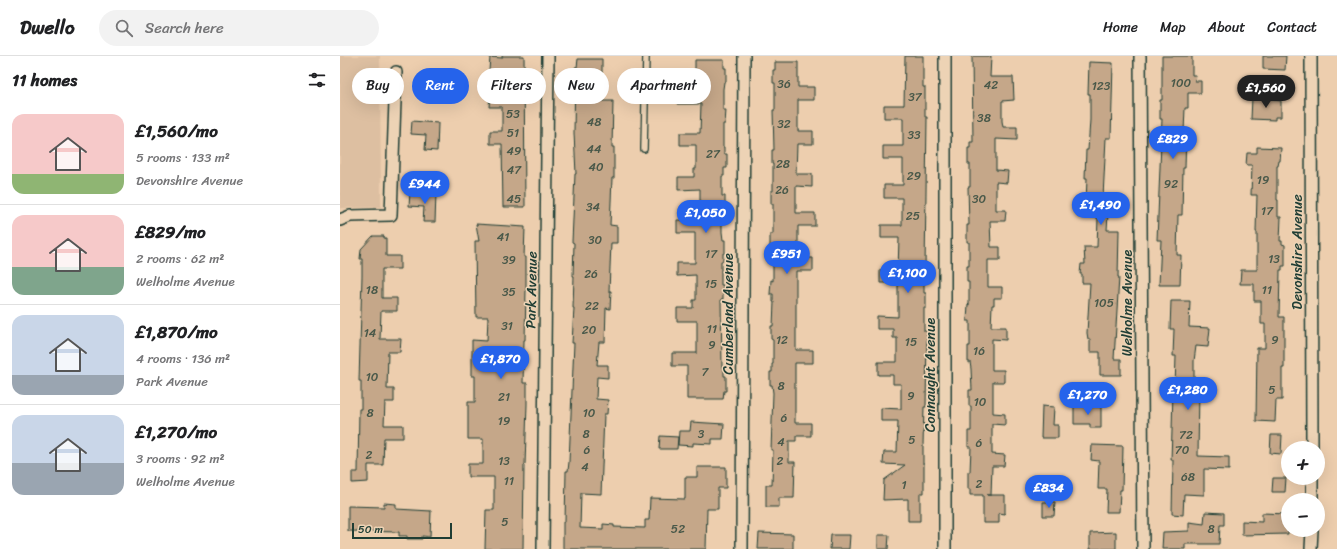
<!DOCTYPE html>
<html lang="en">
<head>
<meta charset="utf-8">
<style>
	body { margin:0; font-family:Sriracha,sans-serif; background:#f2f2f2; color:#202124; height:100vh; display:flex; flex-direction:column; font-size:15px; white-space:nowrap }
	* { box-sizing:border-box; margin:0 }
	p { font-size:13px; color:#757577 }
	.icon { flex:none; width:22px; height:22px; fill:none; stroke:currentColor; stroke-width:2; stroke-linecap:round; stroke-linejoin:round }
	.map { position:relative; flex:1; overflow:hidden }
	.drawer { display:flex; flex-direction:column; background:#fff; width:340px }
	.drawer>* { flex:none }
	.hud { position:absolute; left:12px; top:12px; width:380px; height:36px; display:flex; gap:8px }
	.buttons { position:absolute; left:941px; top:385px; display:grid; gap:8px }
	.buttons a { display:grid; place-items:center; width:44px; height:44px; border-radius:50%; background:#fff; box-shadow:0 4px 16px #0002; font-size:20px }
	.scale { position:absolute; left:12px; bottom:10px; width:100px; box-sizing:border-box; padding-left:4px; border:2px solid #1f3d34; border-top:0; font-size:11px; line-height:14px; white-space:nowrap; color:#1f3d34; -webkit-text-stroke:3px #edd3b5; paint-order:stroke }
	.price { position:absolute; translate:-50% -34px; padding:0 9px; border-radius:14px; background:#2563eb; color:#fff; font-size:13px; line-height:26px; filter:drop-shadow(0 1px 2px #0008) }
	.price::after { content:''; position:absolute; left:50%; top:24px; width:12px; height:9px; margin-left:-6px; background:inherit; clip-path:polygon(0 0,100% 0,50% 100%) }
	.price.current { background:#222; color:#fff }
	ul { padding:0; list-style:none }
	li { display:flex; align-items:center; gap:12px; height:100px; padding:0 12px }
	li+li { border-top:1px solid #e0e0e0 }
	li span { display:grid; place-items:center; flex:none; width:112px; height:80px; border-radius:12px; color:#555 }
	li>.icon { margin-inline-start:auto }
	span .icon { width:48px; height:48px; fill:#fffc; stroke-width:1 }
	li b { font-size:17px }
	h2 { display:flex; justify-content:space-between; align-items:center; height:48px; padding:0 12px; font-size:17px }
	.chip { padding:0 14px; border-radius:18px; background:#fff; box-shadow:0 4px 16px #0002; font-size:14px; line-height:36px }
	.chip.current { background:#2563eb; color:#fff }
	header { display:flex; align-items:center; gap:24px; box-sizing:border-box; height:56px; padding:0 20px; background:#fff; border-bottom:1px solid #e0e0e0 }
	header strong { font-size:19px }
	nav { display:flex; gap:22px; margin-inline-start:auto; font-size:14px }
	.search { width:280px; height:36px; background:#f2f2f2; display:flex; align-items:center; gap:10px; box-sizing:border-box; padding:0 14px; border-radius:22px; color:#757577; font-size:15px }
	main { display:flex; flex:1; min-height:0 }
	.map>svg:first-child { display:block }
</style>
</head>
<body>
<header>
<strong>Dwello</strong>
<div class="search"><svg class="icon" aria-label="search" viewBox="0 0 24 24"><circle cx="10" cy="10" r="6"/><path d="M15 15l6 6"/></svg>Search here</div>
<nav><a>Home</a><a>Map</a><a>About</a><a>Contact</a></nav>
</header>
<main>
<section class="drawer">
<h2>11 homes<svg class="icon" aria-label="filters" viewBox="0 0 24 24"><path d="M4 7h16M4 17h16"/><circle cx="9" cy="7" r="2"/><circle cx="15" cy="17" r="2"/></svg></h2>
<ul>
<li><span style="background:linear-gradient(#f6c9c9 75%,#8fb573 0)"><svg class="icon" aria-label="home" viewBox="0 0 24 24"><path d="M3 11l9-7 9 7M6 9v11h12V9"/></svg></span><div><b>£1,560/mo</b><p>5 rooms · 133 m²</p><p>Devonshire Avenue</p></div></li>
<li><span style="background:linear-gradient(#f6c9c9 65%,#7fa58c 0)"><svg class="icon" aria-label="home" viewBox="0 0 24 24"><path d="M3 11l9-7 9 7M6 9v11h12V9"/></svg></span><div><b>£829/mo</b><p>2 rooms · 62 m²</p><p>Welholme Avenue</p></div></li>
<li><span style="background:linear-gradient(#c9d6e8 75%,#9aa5b1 0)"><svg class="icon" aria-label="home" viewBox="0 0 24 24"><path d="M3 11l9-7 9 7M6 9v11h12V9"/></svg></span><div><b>£1,870/mo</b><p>4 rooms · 136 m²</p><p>Park Avenue</p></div></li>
<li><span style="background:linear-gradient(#c9d6e8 60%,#9aa5b1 0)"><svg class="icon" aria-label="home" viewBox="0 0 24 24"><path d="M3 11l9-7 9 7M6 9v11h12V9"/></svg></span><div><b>£1,270/mo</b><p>3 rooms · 92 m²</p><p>Welholme Avenue</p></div></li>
</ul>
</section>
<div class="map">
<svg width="997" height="493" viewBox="0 0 997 493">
	<rect width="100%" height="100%" fill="#edceae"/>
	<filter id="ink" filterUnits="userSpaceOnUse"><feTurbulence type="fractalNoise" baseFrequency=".025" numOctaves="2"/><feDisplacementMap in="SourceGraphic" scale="8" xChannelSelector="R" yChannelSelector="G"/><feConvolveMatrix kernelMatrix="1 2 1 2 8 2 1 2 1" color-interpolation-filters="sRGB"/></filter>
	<g filter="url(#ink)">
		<path fill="#ddbfa1" d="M0,0H40L41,151L0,152Z"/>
		<path fill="#c5a789" stroke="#1f3d34" d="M162,0H184L185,151H163L162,88H150V75H162V51H149L150,38H162V15H149L150,1L162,2Z
			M565,0H583V31H585V61H587L585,213H584V237H586V252H584V275H587L586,351H584L583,389V408H584V437H580V465H568V443L543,444L544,424L565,409L543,408L544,396H557L558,365H541V352L561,353V328H553V319H538V306H557V282H553V273H537V260L558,261V227H540V214H558L559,182H541V169H562V142H544V129H563V103H543V90H563V62H544V49H564Z
			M632,0H651L650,21H673L674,44L662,45V65L663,71H677V84L656,83V114L668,115L667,127L656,126V154H666L665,165H650L651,191H660V204H648V231H662V242H654V249H652L651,271H666V284L652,283V314H664V326H653V357L665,358V369L652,368V398L665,399L664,410H652L651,439H647H665V458L659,457V467H643V439H630V433H628V416H630L631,391H628V375H631V350H629V334H632L631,313L630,306H628V290H630V265H627L628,248L629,249V226H627V210H629V186H627V169H629L628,131H630V108H628V92H630V86H633Z
			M822,0H852V19H856L855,25H861V37H848V52H845L844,76H846L845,112H843L842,159H838L837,199H841L840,229H819L821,184H817L822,63H820V44H822Z
			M923,0H946L945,14L923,13Z
			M238,3H262V45H273L272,91H274V122H272L270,169L277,170V187H271L269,235H271L270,253L266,252L265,286H259L257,309H268V322L257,321L256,343L268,344L267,358H264L261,438L241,437L240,472L263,473V468L274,469V471L305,472V464H309L310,442L345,443V421H357V411H386V432H378V453H367L366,493H223V466H225L226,415H228L229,406L234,287H232L234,252H233L234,220H233L234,187L232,186L235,118H236L234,77L235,11H237Z
			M355,4H384V12H386V25L384,26L383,33V54H386L385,68H383V91H384V98H387V112H384V120H382V140H385V154H382V176L383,184H385V197H383V205H381V229H383V243H381L382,312H384V320H386V335H384L383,343H347V310H332V297H357V265H337V252H353V244H356V219L337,220V207H355V177H337V164L360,165V133L338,134V121H354V113H356V89H340V77H360L361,48H337V35H355Z
			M435,6H458V31H474V44H458V75H473V88H457L456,118H472V131L456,130V157H475V170H458V202H473V215H456V294H473V307H455V367H471V380H456V385H449V406H455L454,442H439V451H426V429H432L433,394H431L433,337L432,329H430V316H432V308H433V284L431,283V270H433L434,246H433V238H430L431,224L433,225V193H430V178H433V148H431V135H433V108H432V94H434L433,54H435V27H433V14H435Z
			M749,6L773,7L771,82H766L763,141H769L767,174H779L778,221H779L774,303H781V319H760V296H750V283H748L747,277L750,227H742V218H740L741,208H745L744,191H757L758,162L738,161L739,147L746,148L747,122H745L746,94H748L750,64V38H748Z
			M912,42L935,43V44L941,45V61H935V64L911,63Z
			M72,65L98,67L97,95L85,94L86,79L71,78Z
			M917,91L941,92L940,105H939L938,110H937V144H938V161H941L940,185H942V188L945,189V210H942V214H940L939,261H944V312H942V344H936L935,366L916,365L917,292H925V268H921V245H914V228H900L901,214H917V176H916L917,139H911L912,109H906L907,97H917Z
			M70,137L96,138L95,166H83L84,151L69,150Z
			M136,168L185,171L184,201H186V232L185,284H184L183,327H187V348L185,409H184L183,493H145L146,454H154V421H128V408H143V383H128V346H135V320H132V284L147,285L148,261H136L135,185H139Z
			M33,180H44V182H46V200H60V213H42V242H57V255H41L40,283H61L60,296H48L47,333H54V346H45L44,369H63V382H44L43,409H28V426L12,427V416H18L19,353H21V325H19L22,220V203H20L21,193Z
			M831,245H850L849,271L870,272L868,291L856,290L854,305V334H859L858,400L889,401V414L864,413V439L844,438L843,459L832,458L833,404H831L832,375L833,333H835L836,300H833L834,273H830Z
			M702,350L714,351L713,369H718V382H701Z
			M734,350L761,351V372H750V368H734Z
			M351,366L384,368L383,383H372V388L353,387V390L338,389L339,375H350Z
			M931,379H942L941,398L930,397Z
			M320,380L338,381L337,393H319Z
			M752,389L783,390L782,434H780L779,456H766L767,433H758L759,405L751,404Z
			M933,422H946L945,436H932Z
			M703,446H715L714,460H703Z
			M44,447L56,448V453L91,455L90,481L82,480V483H67V480H59V476L8,475V450L44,451Z
			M865,456L884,457V469H880L879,488H845V493H822L823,476L849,475V466L864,468Z
			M922,457L948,458V478L902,479V465L922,466Z
			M776,476V493H750V477Z
			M419,477L453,478V493H418Z
			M491,479H510L509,493H490Z
			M538,479H549L548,493H538Z"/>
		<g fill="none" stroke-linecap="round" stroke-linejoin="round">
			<g stroke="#1f3d34" stroke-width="8">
				<path id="lane" d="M304,93L306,0"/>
			</g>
			<g stroke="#1f3d34" stroke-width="14">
				<path id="street" d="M605,0V493
					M800,0L803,493
					M971,0L972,392
					M0,164L10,160L51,159L56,16
					M972,422V444
					M203,493L208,0
					M402,493L404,0
					M971,493L972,474"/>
			</g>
			<use href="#lane" stroke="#edd3b5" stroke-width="5.5"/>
			<use href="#street" stroke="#edd3b5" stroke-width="11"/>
		</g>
	</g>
	<g text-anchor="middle" stroke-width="3" stroke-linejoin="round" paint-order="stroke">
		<g font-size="12" fill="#485849">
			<text x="841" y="31">100</text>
			<text x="444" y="32">36</text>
			<text x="651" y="33">42</text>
			<text x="761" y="34">123</text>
			<text x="575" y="45">37</text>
			<text x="173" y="62">53</text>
			<text x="644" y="66">38</text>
			<text x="254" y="70">48</text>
			<text x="444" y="72">32</text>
			<text x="173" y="81">51</text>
			<text x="574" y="83">33</text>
			<text x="254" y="97">44</text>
			<text x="174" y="99">49</text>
			<text x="373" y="102">27</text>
			<text x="443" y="112">28</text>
			<text x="256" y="115">40</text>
			<text x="174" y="118">47</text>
			<text x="574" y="124">29</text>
			<text x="923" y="128">19</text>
			<text x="831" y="132">92</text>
			<text x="442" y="138">26</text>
			<text x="174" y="147">45</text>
			<text x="639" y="147">30</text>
			<text x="253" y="155">34</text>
			<text x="927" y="159">17</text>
			<text x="573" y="164">25</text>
			<text x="163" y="185">41</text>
			<text x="255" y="188">30</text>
			<text x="371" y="202">17</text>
			<text x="934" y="207">13</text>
			<text x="169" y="208">39</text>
			<text x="251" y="222">26</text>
			<text x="371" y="232">15</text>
			<text x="32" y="238">18</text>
			<text x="927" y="238">11</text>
			<text x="169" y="240">35</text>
			<text x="764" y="251">105</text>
			<text x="252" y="254">22</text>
			<text x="167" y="274">31</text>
			<text x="372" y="277">11</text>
			<text x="249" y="278">20</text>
			<text x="30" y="281">14</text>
			<text x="442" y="288">12</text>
			<text x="935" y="288">9</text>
			<text x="571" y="290">15</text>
			<text x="372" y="293">9</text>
			<text x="639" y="299">16</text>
			<text x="365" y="320">7</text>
			<text x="32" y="325">10</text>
			<text x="441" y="334">8</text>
			<text x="932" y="338">5</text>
			<text x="571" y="344">9</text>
			<text x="164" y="345">21</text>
			<text x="640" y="350">10</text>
			<text x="30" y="361">8</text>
			<text x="249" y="361">10</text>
			<text x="444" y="366">6</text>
			<text x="164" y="369">19</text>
			<text x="246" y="382">8</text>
			<text x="361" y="382">3</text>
			<text x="846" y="383">72</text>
			<text x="572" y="388">5</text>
			<text x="441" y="390">4</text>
			<text x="639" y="391">6</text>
			<text x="247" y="398">6</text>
			<text x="842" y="398">70</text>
			<text x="29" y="403">2</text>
			<text x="164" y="409">13</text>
			<text x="440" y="409">2</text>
			<text x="245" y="415">4</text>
			<text x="848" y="425">68</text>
			<text x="169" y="429">11</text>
			<text x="639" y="432">2</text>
			<text x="564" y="433">1</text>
			<text x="165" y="470">5</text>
			<text x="338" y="477">52</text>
			<text x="871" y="477">8</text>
		</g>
		<g font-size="14" fill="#1f3d34" stroke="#edd3b5">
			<text transform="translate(957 196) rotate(-90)" y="5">Devonshire Avenue</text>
			<text transform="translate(191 234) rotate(-89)" y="5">Park Avenue</text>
			<text transform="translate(787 247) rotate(-90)" y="5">Welholme Avenue</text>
			<text transform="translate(388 258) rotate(-90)" y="5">Cumberland Avenue</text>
			<text transform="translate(590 319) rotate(-90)" y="5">Connaught Avenue</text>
		</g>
	</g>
</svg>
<div class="buttons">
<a>+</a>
<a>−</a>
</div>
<div class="scale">50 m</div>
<b class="price current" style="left:926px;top:53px">£1,560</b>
<b class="price" style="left:833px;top:104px">£829</b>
<b class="price" style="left:85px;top:149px">£944</b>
<b class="price" style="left:761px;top:170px">£1,490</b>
<b class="price" style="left:366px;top:178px">£1,050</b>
<b class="price" style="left:447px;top:219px">£951</b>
<b class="price" style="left:568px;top:238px">£1,100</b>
<b class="price" style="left:161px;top:324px">£1,870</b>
<b class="price" style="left:848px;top:355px">£1,280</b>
<b class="price" style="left:748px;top:360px">£1,270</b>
<b class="price" style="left:709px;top:453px">£834</b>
<div class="hud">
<a class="chip">Buy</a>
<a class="chip current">Rent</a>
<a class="chip">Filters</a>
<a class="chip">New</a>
<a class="chip">Apartment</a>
</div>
</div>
</main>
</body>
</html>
